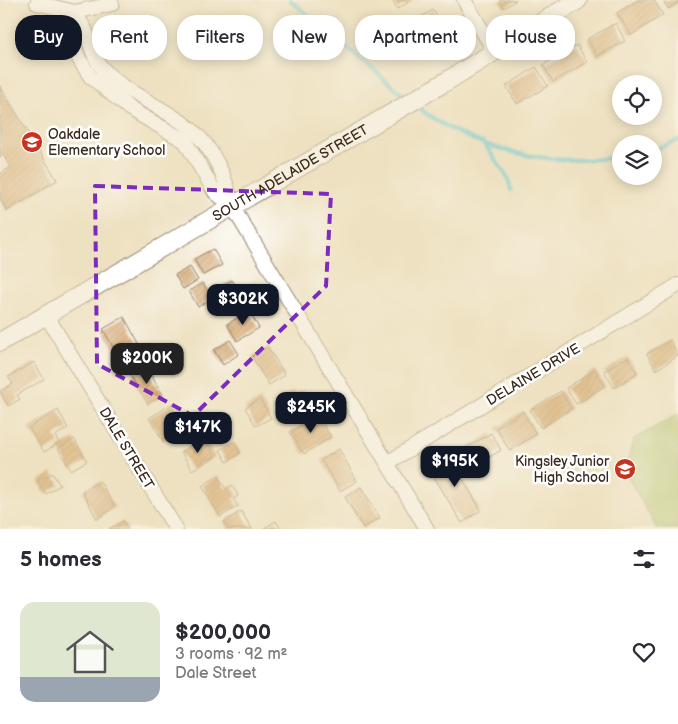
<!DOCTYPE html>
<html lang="en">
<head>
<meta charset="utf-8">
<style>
	body { margin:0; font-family:"Balsamiq Sans",sans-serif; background:#f7f7f7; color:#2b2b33; height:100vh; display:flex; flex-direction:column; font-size:19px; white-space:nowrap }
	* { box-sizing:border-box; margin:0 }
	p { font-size:16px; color:#7c7c81 }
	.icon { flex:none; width:28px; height:28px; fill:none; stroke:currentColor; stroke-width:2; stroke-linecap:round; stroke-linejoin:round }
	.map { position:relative; height:529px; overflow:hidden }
	.drawer { display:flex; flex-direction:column; background:#fff; flex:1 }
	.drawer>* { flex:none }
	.guide { position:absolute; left:15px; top:15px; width:649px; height:45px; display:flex; gap:10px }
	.tools { position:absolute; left:612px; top:75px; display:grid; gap:10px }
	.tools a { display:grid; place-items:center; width:50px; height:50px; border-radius:50%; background:#fff; box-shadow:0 2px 12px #0003; font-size:25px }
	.price { position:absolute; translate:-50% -42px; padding:0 11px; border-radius:10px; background:#111827; color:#fff; font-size:16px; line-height:32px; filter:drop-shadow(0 1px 2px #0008) }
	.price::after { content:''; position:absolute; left:50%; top:30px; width:15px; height:11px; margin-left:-8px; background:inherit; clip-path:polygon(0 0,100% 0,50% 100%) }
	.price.on { background:#222; color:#fff }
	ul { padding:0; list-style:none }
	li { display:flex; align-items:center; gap:15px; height:125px; padding:0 20px }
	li+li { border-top:1px solid #e1e1e2 }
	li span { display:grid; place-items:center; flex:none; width:140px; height:100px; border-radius:15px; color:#555 }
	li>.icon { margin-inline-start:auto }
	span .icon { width:60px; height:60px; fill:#fffc; stroke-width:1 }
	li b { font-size:21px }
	h2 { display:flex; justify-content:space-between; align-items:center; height:60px; padding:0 20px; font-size:21px }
	.pill { padding:0 18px; border-radius:20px; background:#fff; box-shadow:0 2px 12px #0003; font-size:18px; line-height:45px }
	.pill.on { background:#111827; color:#fff }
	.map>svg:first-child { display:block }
</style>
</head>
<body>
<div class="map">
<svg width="678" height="529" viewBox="0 0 678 529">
	<defs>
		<pattern id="building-hatch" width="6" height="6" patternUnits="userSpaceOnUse" patternTransform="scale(1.25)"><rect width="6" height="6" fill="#d19a57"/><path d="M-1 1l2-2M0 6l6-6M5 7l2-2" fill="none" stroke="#ab7e47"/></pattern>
	</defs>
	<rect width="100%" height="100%" fill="#fff"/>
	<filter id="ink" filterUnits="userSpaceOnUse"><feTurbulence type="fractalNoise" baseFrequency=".02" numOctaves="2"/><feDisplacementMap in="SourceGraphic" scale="10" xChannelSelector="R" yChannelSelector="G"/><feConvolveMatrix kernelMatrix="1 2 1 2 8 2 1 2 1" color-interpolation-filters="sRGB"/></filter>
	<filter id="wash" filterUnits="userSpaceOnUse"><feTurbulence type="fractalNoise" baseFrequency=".0096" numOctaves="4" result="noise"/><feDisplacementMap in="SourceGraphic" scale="20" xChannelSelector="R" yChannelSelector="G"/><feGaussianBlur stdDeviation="1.12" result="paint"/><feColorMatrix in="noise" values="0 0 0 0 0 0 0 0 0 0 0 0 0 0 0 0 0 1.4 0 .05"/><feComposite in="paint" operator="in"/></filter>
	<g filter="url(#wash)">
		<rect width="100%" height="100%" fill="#eee1c1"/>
		<path fill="#a9c166" stroke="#727642" d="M678,414V529H657L624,470L634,439Z"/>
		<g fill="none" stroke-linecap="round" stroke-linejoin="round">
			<path stroke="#5ec8d8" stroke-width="4.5" d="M290,0L407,98
				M415,105C471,151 550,167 621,157
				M483,142L508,178L511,190
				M654,150L678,140"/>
		</g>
		<g id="blocks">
			<path fill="url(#building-hatch)" d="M392,0H412L397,9Z
				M499,0H516L504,8Z
				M638,0H654L663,15L631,35L617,13Z
				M663,0H678V3L668,9Z
				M433,10L449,35L426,49L418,37L424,34L416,20Z
				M616,23L625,41L597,56L587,39Z
				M577,45L587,62L553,82L543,65Z
				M536,67L548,86L517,104L506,86Z
				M0,86L57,180L7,211L0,199V174L11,167L3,155L0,157Z
				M213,249L222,265L203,275L194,259Z
				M190,267L198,280L183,289L175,275Z
				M232,280L244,298L226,309L215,290Z
				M203,283L212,298L198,307L189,291Z
				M249,311L259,328L237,341L227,324Z
				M124,317L139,344L136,346L140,353L122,363L103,329Z
				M230,340L239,354L223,365L214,350Z
				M670,340L678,356L656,370L647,354Z
				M268,347L285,375L269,385L252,357Z
				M628,357L637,373L614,388L604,371Z
				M34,362L44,379L17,395L20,399L8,406L0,391L13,384L8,377Z
				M146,367L163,395L148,404L130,376Z
				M595,370L605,386L576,404L566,388Z
				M303,390L314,409L292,422L279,400L293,391L295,394Z
				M561,391L571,409L541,428L530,410Z
				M260,399L271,418L256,426L245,408Z
				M174,403L188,426L163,441L149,418Z
				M58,410L68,428L55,436L59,443L44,452L29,428Z
				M523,411L536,434L510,451L496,428Z
				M199,413L205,422L199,425L194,416Z
				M318,415L331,437L304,454L290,432Z
				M491,433L501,450L473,467L463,450Z
				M204,438L215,457L192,470L181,452Z
				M74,439L87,461L71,470L58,448Z
				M234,442L241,453L227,462L220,450Z
				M339,449L357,481L340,491L321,460Z
				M448,454L481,510L462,523L428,467Z
				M52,473L60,485L46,494L38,481Z
				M218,476L226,489L232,485L238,496L233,499L238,506L220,517L202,486Z
				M100,481L115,507L97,519L82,491Z
				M361,487L380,518L363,528L345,497Z
				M241,511L252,529H228L224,522Z
				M123,521L128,529H109Z
				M276,521L281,529H263Z"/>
		</g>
	</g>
	<g filter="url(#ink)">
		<use href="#blocks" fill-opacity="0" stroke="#948670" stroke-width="1"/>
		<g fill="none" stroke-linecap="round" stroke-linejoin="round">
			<g stroke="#948670" stroke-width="16">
				<path id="minor" d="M464,0L495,52
					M37,3L75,12L112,4
					M75,12C78,19 83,25 86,32C91,45 93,59 104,70C129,96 165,107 192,130C213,148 227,179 232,206L215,192L185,141L130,109L90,76L79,59L69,31Z
					M232,206L427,529
					M46,315L176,529
					M387,463L678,285"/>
			</g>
			<g stroke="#948670" stroke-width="20">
				<g id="tertiary">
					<path id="s1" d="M0,342L447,81L578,0"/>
				</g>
			</g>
			<use href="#minor" stroke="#fff" stroke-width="14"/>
			<use href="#tertiary" stroke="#fff" stroke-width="18"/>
		</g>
	</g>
	<path d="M0 0H678V529H0ZM95,186L331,194L326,286L193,416L97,364Z" fill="#eee1c1" fill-opacity=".55" fill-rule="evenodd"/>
	<path fill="none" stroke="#7b2cbf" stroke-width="4" stroke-dasharray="10 6" stroke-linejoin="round" d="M95,186L331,194L326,286L193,416L97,364Z"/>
	<defs>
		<g id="school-disc" transform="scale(1.125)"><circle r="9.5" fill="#c8321e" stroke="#fff"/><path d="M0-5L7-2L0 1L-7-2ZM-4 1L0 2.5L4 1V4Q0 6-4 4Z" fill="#fff"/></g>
	</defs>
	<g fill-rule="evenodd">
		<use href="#school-disc" x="32" y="142"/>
		<use href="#school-disc" x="625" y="469"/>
	</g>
	<g text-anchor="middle" stroke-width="5" stroke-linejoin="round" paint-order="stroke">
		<g font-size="14" fill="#3b2a1e" stroke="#fff" text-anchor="start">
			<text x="48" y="139">Oakdale<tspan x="48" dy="16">Elementary School</tspan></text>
			<text x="609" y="466" text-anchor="end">Kingsley Junior<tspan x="609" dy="16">High School</tspan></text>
		</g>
		<g font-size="14" fill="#3b2a1e" stroke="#fff">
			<text dy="5" stroke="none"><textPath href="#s1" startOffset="336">SOUTH ADELAIDE STREET</textPath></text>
			<text transform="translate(533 374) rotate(-31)" y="5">DELAINE DRIVE</text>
			<text transform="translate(127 448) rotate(59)" y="5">DALE STREET</text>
		</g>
	</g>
</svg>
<div class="tools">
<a><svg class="icon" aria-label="locate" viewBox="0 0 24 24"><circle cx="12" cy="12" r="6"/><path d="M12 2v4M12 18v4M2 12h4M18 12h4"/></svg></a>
<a><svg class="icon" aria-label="layers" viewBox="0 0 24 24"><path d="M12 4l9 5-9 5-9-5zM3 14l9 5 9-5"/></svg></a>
</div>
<b class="price" style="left:243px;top:326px">$302K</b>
<b class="price on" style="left:147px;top:385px">$200K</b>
<b class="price" style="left:311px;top:434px">$245K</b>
<b class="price" style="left:198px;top:454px">$147K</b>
<b class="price" style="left:455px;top:488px">$195K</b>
<div class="guide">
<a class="pill on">Buy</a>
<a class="pill">Rent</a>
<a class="pill">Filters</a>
<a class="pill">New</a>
<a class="pill">Apartment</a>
<a class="pill">House</a>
</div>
</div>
<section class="drawer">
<h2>5 homes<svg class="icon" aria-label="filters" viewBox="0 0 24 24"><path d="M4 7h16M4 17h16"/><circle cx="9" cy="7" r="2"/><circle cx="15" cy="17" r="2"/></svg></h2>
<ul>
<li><span style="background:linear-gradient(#dfe7d0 75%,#9aa5b1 0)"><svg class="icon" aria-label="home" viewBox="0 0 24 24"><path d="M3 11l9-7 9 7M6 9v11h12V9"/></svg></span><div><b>$200,000</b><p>3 rooms · 92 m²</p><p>Dale Street</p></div><svg class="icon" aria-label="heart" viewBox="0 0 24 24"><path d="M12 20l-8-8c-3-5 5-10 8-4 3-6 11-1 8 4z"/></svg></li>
</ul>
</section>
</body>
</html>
